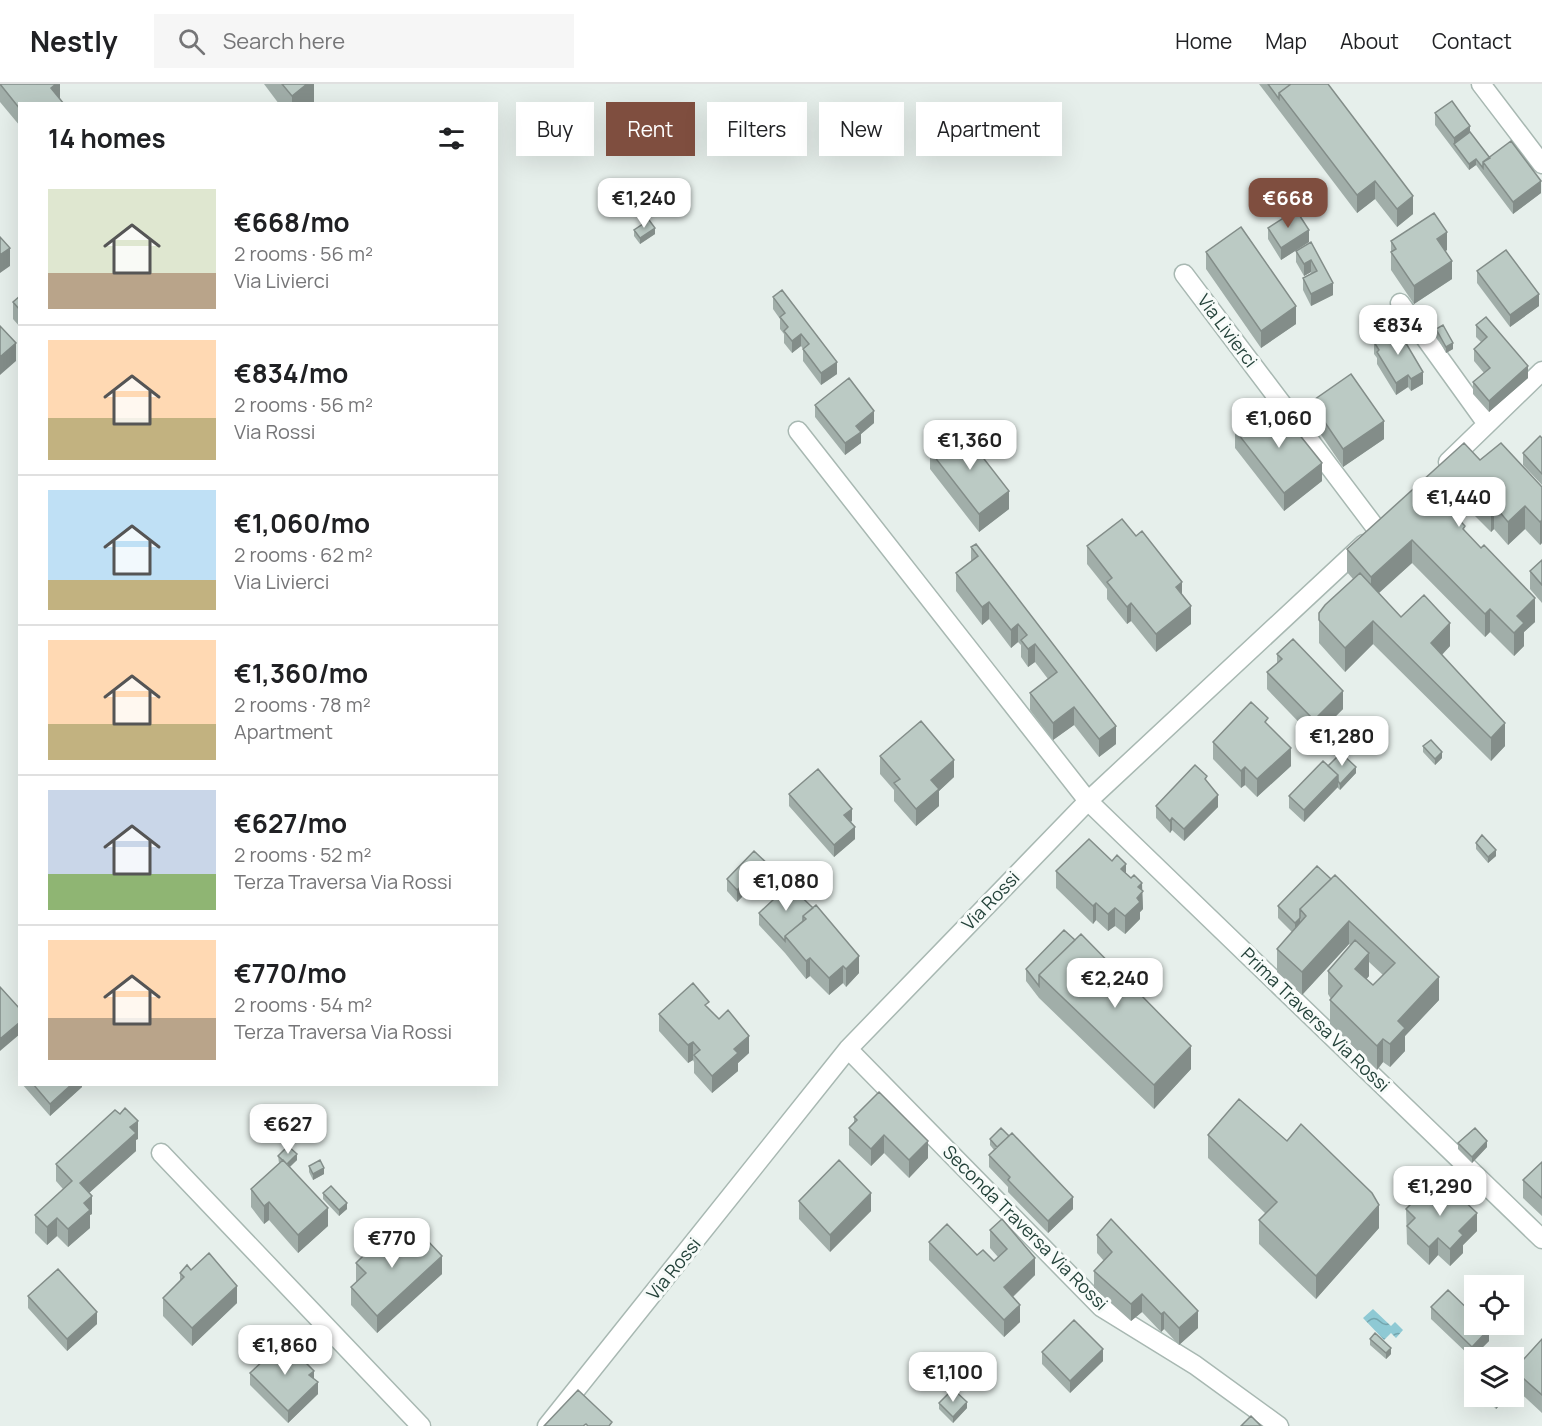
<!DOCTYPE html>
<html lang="en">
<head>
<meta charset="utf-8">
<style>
	body { margin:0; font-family:Manrope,sans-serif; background:#f6f6f6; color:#202124; height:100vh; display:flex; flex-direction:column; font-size:22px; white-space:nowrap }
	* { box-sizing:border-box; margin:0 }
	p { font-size:20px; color:#757577 }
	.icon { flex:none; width:33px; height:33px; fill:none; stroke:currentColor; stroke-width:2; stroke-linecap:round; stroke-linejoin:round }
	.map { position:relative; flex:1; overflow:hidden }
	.side { position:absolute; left:18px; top:18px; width:480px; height:984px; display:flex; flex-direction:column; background:#fff; border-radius:0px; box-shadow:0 6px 24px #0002 }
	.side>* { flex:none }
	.hud { position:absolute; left:516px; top:18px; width:570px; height:54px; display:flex; gap:12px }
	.fabs { position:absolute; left:1464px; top:1191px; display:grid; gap:12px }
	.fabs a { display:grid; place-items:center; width:60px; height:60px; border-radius:0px; background:#fff; box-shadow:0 6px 24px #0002; font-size:30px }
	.price { position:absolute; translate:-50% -51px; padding:0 14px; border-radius:12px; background:#fff; color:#222; font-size:20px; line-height:39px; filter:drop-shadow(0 2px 3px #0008) }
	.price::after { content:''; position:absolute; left:50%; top:36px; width:18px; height:14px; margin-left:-9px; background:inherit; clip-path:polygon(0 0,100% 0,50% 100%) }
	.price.current { background:#7f4e3f; color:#fff }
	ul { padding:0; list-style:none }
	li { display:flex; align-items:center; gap:18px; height:150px; padding:0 30px }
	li+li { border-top:2px solid #e0e0e0 }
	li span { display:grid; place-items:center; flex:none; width:168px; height:120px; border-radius:0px; color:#555 }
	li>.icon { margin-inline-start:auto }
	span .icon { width:72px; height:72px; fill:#fffc; stroke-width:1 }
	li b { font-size:26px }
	h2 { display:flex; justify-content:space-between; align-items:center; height:72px; padding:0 30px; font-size:26px }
	.tag { padding:0 21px; border-radius:0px; background:#fff; box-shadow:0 6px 24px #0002; font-size:21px; line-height:54px }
	.tag.current { background:#7f4e3f; color:#fff }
	header { display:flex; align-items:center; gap:36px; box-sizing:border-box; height:84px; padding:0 30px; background:#fff; border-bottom:2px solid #e0e0e0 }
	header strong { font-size:28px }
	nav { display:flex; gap:33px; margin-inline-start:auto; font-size:21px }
	.search { width:420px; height:54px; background:#f6f6f6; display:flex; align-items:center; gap:15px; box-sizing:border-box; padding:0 21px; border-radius:0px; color:#757577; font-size:22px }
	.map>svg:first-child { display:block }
</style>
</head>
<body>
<header>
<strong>Nestly</strong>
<div class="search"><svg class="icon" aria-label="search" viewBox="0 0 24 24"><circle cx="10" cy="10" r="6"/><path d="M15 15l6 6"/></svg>Search here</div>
<nav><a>Home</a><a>Map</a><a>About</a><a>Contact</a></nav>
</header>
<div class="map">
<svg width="1542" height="1342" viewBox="0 0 1542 1342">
	<defs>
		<pattern id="water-waves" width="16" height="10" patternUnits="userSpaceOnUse" patternTransform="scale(1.5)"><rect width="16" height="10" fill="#8ec9d4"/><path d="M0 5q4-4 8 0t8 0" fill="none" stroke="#74a5ad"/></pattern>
	</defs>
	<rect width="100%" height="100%" fill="#e6efeb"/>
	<path fill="url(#water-waves)" d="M1373,1225L1391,1242L1395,1238L1403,1246L1396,1254L1391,1249L1384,1256L1363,1234Z"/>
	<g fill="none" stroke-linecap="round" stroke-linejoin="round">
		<g stroke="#a8b8b2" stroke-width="21">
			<path id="minor" d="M1481,0L1542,80
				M1184,190L1378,447
				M1400,219L1487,340
				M798,347L1088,717L1542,1155
				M1448,378L1542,287
				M848,965L1101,1223L1195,1281L1279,1342
				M161,1069L421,1342
				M547,1342L848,965L1088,717L1364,460"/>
		</g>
		<use href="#minor" stroke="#fff" stroke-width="18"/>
	</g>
	<path fill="#a1aea9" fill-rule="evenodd" d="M0,0H60V14L20,20V42L0,18Z
		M264,0H314V18L312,20H279Z
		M1259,0H1328L1413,130L1397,143L1375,115L1357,129Z
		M1435,29L1470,48L1490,74L1541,109L1513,130L1476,81L1469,86L1435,41Z
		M1268,144L1309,158L1281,176L1268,155Z
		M634,146L655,150L640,160L634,152Z
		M1391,157L1447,166L1445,167L1452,195L1414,220L1391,186Z
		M1311,158L1333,211L1311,222L1303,206V194L1311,189V188L1304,192L1296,178V167Z
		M1206,168L1296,240L1261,264L1206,185Z
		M1477,187L1539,222L1510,243L1477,199Z
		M20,212V243L13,235V218Z
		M773,213L837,290L821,301L803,277V265L801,262L792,269L784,259V250L780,245V235L773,225Z
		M1476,241L1528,294L1489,328L1473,310V298L1484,289L1474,277V265L1481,258L1476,253Z
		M1436,245L1453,265L1446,269L1436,251Z
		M1374,258L1423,300L1411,307L1408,303L1396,311L1377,280V274L1374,270Z
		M1311,318L1384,355L1343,383L1311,336Z
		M815,321L874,339L861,350V359L845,371L815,333Z
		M1259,339L1322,397L1284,427L1235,364V346Z
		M1542,354V401L1523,381V369Z
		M930,367L1009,425L979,448L930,385Z
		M1480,376L1542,403V459L1540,461L1525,445L1508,461L1494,445L1491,448L1469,426L1459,435L1465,447L1535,538L1524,548V562L1514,572L1490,548L1485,553L1412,479L1379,509L1401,533L1450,562L1442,571L1505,662L1491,677L1373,560L1345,588L1319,559V529L1353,495L1347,488V465Z
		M1087,462L1182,511L1191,540L1156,568L1131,537L1127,540L1107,515V505L1087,480Z
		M971,463L1116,660L1099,673L1074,641L1053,656L1030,626V609L1048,595L1035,578L1028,583L1021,573V561L1018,558L1011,564L989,535L982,541L956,507V489L971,477Z
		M1542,476V519L1530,505V487Z
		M1277,570L1343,625L1314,654L1267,605V588L1277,579Z
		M1268,642L1291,682L1257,713L1245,701L1241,704L1213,675V658Z
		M1423,662L1442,674L1435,681L1423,668Z
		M880,672L954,693L939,707V722L916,742L894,717V706L880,690Z
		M1328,682L1356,689L1340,706L1337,703L1304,738L1289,724V712Z
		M1207,699L1218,723L1184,757L1172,746L1170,749L1156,734V722Z
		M789,710L852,737L850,738L855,755L834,773L789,722Z
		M1476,759L1496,772L1488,779L1476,765Z
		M754,767L774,798L761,810L753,802L737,818L727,807V795Z
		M1317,782L1439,916L1405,952V967L1390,983L1383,978L1377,986L1330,940V916L1331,915L1328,910V887L1350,861L1349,860L1302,911L1277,888V865L1292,848L1278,834V822ZM1369,878L1383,891L1373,901L1366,895L1369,892Z
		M1056,787L1126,789L1142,806L1143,825L1140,828V835L1125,850L1115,842L1108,847L1096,836L1093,840L1056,804Z
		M789,801L859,889L846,903L843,899L829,911L810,892L806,895L785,869L759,841V829Z
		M1064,846L1191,985L1154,1025L1039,914L1026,897V885Z
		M709,926L749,969L738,979V987L712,1009L694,989V978L693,976L688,979L659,947V930Z
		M22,1000H82V1003L50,1032Z
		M854,1033L928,1074L909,1094L884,1069L871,1082L849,1061V1044L854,1038Z
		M1208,1051L1379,1144L1316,1215L1259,1160V1136L1266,1130L1208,1074Z
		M138,1055L136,1056V1067L89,1109L92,1130L90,1131V1144L68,1163L57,1152L47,1161L35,1149V1131L63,1105L56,1097V1080Z
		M990,1055L1073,1125L1048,1149L1008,1108V1103L989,1083V1071L994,1066L990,1061Z
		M1458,1059L1487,1063L1472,1079L1458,1065Z
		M278,1072L297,1076L290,1083L328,1142L298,1169L269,1136L264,1140L251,1123V1105L279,1079Z
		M1542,1078V1132L1523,1114V1096Z
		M309,1082L324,1090L313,1096L309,1088Z
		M323,1109L347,1125L339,1132L323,1115Z
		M799,1117L871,1127L830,1168L799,1135Z
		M1406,1125L1477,1147L1463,1161V1169L1450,1182L1438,1171L1429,1181L1407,1160Z
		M990,1146L1035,1191L1013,1213L1020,1238L1004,1253L929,1176V1158L977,1171L994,1177L998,1173L990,1164Z
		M1097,1151L1198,1244L1179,1261L1164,1245L1161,1248L1142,1228L1131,1237L1094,1204V1187L1104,1177L1097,1169Z
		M356,1179L442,1190L377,1249L351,1221V1203L357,1198L356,1197Z
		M180,1189L237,1219L192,1262L163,1232V1214L180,1197Z
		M28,1212L97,1240L67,1267L28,1224Z
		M1431,1223L1489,1257L1472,1274L1431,1235Z
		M1370,1255L1391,1270L1386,1275L1370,1261Z
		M1542,1255V1329L1514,1303V1285Z
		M1042,1268L1103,1277L1070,1309L1042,1280Z
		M250,1289L314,1295L318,1310L288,1339L250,1301Z
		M1484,1312H1508V1313L1496,1325Z
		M939,1319L967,1324L953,1339L939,1325Z"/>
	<path fill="#838d89" d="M56,0H60V14L54,20L51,4Z
		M307,0H314V18L312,20H292V12Z
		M1470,42V54L1454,60V54Z
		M1476,75V81L1469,86V80Z
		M1375,97V115L1357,129V111Z
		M1541,97V109L1513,130V118Z
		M1413,112V130L1397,143V125Z
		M655,144V150L640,160V154Z
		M1309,146V158L1281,176V164Z
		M1447,148V166L1437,173V155Z
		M10,164V182L0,189V171Z
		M1311,176V188L1304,192V180Z
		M1452,177V195L1414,220V202Z
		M1333,199V211L1311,222V210Z
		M1539,210V222L1510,243V231Z
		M1296,222V240L1261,264V247Z
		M801,250V262L792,269V257Z
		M16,259V277L0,291V273Z
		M1453,259V265L1446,269V263Z
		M837,278V290L821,301V289Z
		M1528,282V294L1489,328V317Z
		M1423,288V300L1411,307V295Z
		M1408,291V303L1396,311V299Z
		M874,327V339L861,350V359L845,371V359L856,342Z
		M1384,337V355L1343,383V365Z
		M1322,379V397L1284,427V409Z
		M1469,402V426L1447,446V423Z
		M1009,407V425L979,448V430Z
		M1494,421V445L1491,448V425Z
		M1525,422V445L1508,461V438Z
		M1542,436V459L1540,461V438Z
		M1412,456V479L1371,516V493Z
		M1182,498V515L1176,503Z
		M1535,514V538L1524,548V562L1514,572V549L1517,532Z
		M989,518V535L982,541V523Z
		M1131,519V537L1127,540V523Z
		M1191,522V540L1156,568V550Z
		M1490,525V548L1485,553V530Z
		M1373,537V560L1345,588V564Z
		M1450,539V562L1431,582V559Z
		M1018,540V558L1011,564V546Z
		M1035,560V578L1028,583V565Z
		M1343,607V625L1314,654V636Z
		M1074,623V641L1053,656V639Z
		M1505,639V662L1491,677V654Z
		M1116,642V660L1099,673V655Z
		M1291,664V682L1257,713V695Z
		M1442,668V674L1435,681V675Z
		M954,676V693L939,707V722L916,742V725L931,696Z
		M1245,683V701L1241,704V687Z
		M1356,683V689L1340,706V700Z
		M1338,691V703L1304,738V726Z
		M1218,711V723L1184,757V745Z
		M852,725V737L844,743V731Z
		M1172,734V746L1170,749V737Z
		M855,743V755L834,773V761Z
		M1496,766V772L1488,779V773Z
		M1126,780V798L1121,785Z
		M774,786V798L761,810V798Z
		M753,791V802L737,818V806Z
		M1142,799L1143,825L1140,828V835L1125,850V832L1137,814L1138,803Z
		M1096,819V836L1093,840V822Z
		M1115,824V842L1108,847V830Z
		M1300,834V845L1295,851V839Z
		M1349,837V860L1302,911V888Z
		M1369,869V892L1355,909V885Z
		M859,872V889L846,903V885Z
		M810,874V892L806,895V877Z
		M843,882V899L829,911V894Z
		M1439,893V916L1405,952V967L1390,983V960L1398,937Z
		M20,938V950L0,967V955Z
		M749,952V969L738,979V987L712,1009V992L734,965Z
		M1383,955V978L1377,986V962Z
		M693,958V976L688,979V961Z
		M1191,962V985L1154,1025V1001Z
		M72,1000H82V1003L50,1032V1020Z
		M138,1037V1055L136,1056V1067L80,1117V1099L130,1043Z
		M884,1051V1069L871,1082V1065Z
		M928,1057V1074L909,1094V1076Z
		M1487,1057V1063L1472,1079V1073Z
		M297,1070V1076L286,1086V1080Z
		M324,1084V1090L313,1096V1090Z
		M871,1109V1127L830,1168V1151Z
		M92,1112V1130L90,1131V1144L68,1163V1145L84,1119Z
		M1073,1113V1125L1048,1149V1137Z
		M269,1118V1136L264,1140V1122Z
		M347,1119V1125L339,1132V1126Z
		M1379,1121V1144L1316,1215V1192Z
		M328,1124V1142L298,1169V1151Z
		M1477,1129V1147L1463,1161V1169L1450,1182V1165L1459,1147Z
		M57,1134V1152L47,1161V1143Z
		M1438,1154V1171L1429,1181V1163Z
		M442,1172V1190L377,1249V1232Z
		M1035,1174V1191L1004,1221V1203Z
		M237,1202V1219L192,1262V1244Z
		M1142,1210V1228L1131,1237V1220Z
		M1020,1221V1238L1004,1253V1236Z
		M1198,1227V1244L1179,1261V1244Z
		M97,1228V1240L67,1267V1255Z
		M1164,1228V1245L1161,1248V1230Z
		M1489,1245V1257L1472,1274V1263Z
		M1391,1264V1270L1386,1275V1269Z
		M1103,1265V1277L1070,1309V1297Z
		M314,1287V1299L309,1291Z
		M318,1298V1310L288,1339V1327Z
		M1503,1312H1508V1313L1496,1325V1319Z
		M967,1318V1324L953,1339V1333Z"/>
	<path fill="#bbcac4" stroke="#838d89" stroke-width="1.5" d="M0,0H56L51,4L64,20H20V25Z
		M282,0H307L292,12Z
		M1268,0H1291L1279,9V15Z
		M1291,0H1328L1413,112L1397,125L1375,97L1357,111L1279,9Z
		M1452,17L1470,42L1454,54L1435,29Z
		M1470,48L1490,74L1483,78V84L1476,75L1469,80L1454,60Z
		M1511,57L1541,97L1513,118L1483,78Z
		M1296,126L1309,146L1281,164L1268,144Z
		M1434,129L1447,148L1437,155L1452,177L1414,202L1391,168L1396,165L1391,157Z
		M649,136L655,144L640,154L634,146Z
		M1241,143L1296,222L1261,247L1206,168Z
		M0,153L10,164L0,171Z
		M1311,158L1333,199L1311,210L1303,194L1317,187L1311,176L1304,180L1296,167Z
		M1506,166L1539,210L1510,231L1477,187Z
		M782,206L837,278L821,289L803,265L809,260L801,250L792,257L784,247L788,243L780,233L785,229L773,213Z
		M20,212V226L13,218Z
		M1486,233L1528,282L1489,317L1473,298L1490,284L1474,265L1487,253L1476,241Z
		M1443,241L1453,259L1446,263L1436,245Z
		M0,242L16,259L0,273Z
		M1397,244L1423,288L1411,295L1408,291L1396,299L1377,268L1379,266L1374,258Z
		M1351,290L1384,337L1343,365L1311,318Z
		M849,294L874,327L856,342L861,348L845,359L815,321Z
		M1278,324L1322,379L1284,409L1235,346L1254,332L1259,339Z
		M960,344L1009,407L979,430L930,367Z
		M1540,352L1542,354V390L1523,369Z
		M1464,359L1480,376L1501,359L1542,403V436L1540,438L1525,422L1508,438L1494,421L1491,425L1469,402L1447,423L1465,442L1463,445L1481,464L1484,461L1535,514L1517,532L1524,539L1514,549L1490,525L1485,530L1412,456L1371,493L1347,465Z
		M1122,435L1136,452L1142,447L1182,498L1176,503L1191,522L1156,550L1131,519L1127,523L1107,498L1112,494L1087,462Z
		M976,460L1116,642L1099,655L1074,623L1053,639L1030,609L1057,588L1035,560L1028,565L1021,556L1027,551L1018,540L1011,546L989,518L982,523L956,489L978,472L971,463Z
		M1542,476V501L1530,487Z
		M1360,489L1401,533L1424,511L1450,539L1431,559L1505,639L1491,654L1373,537L1345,564L1319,536V529L1325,521Z
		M1293,555L1343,607L1314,636L1267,588L1282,575L1277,570Z
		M1251,618L1268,634L1265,638L1291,664L1257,695L1245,683L1241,687L1213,658Z
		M921,637L954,676L931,696L939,705L916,725L894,699L900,695L880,672Z
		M1431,656L1442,668L1435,675L1423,662Z
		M1341,669L1356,683L1340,700L1338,697V691L1328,682Z
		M1323,677L1338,691L1304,726L1289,712Z
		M1195,681L1207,692L1205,695L1218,711L1184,745L1172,734L1170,737L1156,722Z
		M818,685L852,725L844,731L855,743L834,761L789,710Z
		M1482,751L1496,766L1488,773L1476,759Z
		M1089,755L1112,777L1117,771L1126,780L1121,785L1131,794L1134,791L1142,799L1138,803L1143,807L1137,814L1140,818L1125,832L1115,824L1108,830L1096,819L1093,822L1056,787Z
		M754,767L774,786L761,798L753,791L737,806L727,795Z
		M1317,782L1331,795L1300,825V834L1295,839L1278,822Z
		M1335,791L1439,893L1398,937L1405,944L1390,960L1383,955L1377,962L1330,916L1342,902L1328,887L1355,856L1369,869L1355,885L1373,901L1395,879L1349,837L1302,888L1277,865L1306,832L1300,825Z
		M789,801L813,824L803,832V837L785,852V857L759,829Z
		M816,821L859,872L846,885L843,882L829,894L810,874L806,877L785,852L806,835L803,832Z
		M1064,846L1075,856L1039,891V902L1026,885Z
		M1081,850L1191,962L1154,1001L1039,891Z
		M693,899L709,918L705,921L719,935L728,926L749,952L734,965L738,969L712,992L694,971L700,966L693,958L688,961L659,930Z
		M0,903L20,925V938L0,955Z
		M33,1000H72L50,1020Z
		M879,1008L928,1057L909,1076L884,1051L871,1065L849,1044L857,1036L854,1033Z
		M1239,1015L1287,1057L1301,1040L1372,1109L1379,1121L1316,1192L1259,1136L1277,1118L1208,1051Z
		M125,1024L138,1037L130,1043L136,1049L80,1099L92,1112L84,1119L90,1126L68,1145L57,1134L47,1143L35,1131L72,1097L56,1080L115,1026L120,1030Z
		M1001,1044L1009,1052L997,1063L990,1055Z
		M1475,1044L1487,1057L1472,1073L1458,1059Z
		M1012,1049L1073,1113L1048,1137L1008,1096L1010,1093L989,1071Z
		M288,1062L297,1070L287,1080L278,1072Z
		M283,1076L328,1124L298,1151L269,1118L264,1122L251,1105Z
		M320,1076L324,1084L313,1090L309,1082Z
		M839,1076L871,1109L830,1151L799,1117Z
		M1542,1078V1114L1523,1096Z
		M1445,1099L1477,1129L1459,1147L1463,1151L1450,1165L1438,1154L1429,1163L1407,1142L1415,1134L1406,1125L1422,1109L1429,1115Z
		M331,1102L347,1119L339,1126L323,1109Z
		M1002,1135L1035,1174L1004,1203L1020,1221L1004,1236L929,1158L947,1140L977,1171L983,1166L994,1177L1007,1165L990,1146Z
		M1111,1135L1198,1227L1179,1244L1164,1228L1161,1230L1142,1210L1131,1220L1094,1187L1112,1168L1097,1151Z
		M397,1143L418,1165L427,1156L442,1172L377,1232L351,1203L366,1189L356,1179L364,1171L368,1158L375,1153L388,1151Z
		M209,1169L237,1202L192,1244L163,1214L184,1193L180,1189L187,1181L191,1186Z
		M58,1185L97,1228L67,1255L28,1212Z
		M1448,1206L1474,1231V1240H1484L1489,1245L1472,1263L1431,1223Z
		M1074,1236L1103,1265L1070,1297L1042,1268Z
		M1375,1249L1391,1264L1386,1269L1370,1255Z
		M1542,1255V1311L1514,1286Z
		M284,1257L314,1287L309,1291L318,1298L288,1327L250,1289Z
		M953,1305L967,1318L953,1333L939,1319Z
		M578,1306L612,1338L609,1342H588L586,1340L583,1342H544Z
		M1490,1312H1503L1496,1319Z
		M1251,1332L1261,1342H1241Z"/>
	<g text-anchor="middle" stroke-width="6" stroke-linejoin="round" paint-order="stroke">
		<g font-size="18" fill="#24423a" stroke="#f7fbf9">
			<text transform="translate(1227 247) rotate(53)" y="6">Via Livierci</text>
			<text transform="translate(991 817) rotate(-46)" y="6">Via Rossi</text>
			<text transform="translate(1315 936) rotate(44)" y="6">Prima Traversa Via Rossi</text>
			<text transform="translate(1025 1144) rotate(45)" y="6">Seconda Traversa Via Rossi</text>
			<text transform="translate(674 1185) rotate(-51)" y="6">Via Rossi</text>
		</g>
	</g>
</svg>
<div class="fabs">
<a><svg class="icon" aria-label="locate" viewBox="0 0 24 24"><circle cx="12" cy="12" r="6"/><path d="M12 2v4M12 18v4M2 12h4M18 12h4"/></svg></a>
<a><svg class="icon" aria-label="layers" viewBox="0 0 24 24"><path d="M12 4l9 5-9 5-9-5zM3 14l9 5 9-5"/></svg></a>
</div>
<b class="price" style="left:644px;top:145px">€1,240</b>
<b class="price current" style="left:1288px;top:145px">€668</b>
<b class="price" style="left:1398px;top:272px">€834</b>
<b class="price" style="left:1279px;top:365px">€1,060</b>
<b class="price" style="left:970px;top:387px">€1,360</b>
<b class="price" style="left:1459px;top:444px">€1,440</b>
<b class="price" style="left:1342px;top:683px">€1,280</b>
<b class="price" style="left:786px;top:828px">€1,080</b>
<b class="price" style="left:1115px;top:925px">€2,240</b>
<b class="price" style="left:288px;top:1071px">€627</b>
<b class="price" style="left:1440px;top:1133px">€1,290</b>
<b class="price" style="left:392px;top:1185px">€770</b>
<b class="price" style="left:285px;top:1292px">€1,860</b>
<b class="price" style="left:953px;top:1319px">€1,100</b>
<div class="hud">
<a class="tag">Buy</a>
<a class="tag current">Rent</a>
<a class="tag">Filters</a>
<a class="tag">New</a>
<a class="tag">Apartment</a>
</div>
<section class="side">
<h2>14 homes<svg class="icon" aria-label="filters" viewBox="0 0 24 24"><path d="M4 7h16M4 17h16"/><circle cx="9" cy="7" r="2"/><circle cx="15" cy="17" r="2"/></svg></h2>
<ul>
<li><span style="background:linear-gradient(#dfe7d0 70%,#b9a48a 0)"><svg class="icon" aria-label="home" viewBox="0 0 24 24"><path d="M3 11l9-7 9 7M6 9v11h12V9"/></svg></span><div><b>€668/mo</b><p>2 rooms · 56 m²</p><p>Via Livierci</p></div></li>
<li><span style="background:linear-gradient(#ffd9b3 65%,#c2b280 0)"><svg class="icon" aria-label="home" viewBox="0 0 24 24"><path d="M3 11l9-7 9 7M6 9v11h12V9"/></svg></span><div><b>€834/mo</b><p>2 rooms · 56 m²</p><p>Via Rossi</p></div></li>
<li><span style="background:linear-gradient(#bfe0f5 75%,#c2b280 0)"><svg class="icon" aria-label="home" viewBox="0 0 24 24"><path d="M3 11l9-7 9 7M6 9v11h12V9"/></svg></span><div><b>€1,060/mo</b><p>2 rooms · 62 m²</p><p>Via Livierci</p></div></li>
<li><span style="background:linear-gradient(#ffd9b3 70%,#c2b280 0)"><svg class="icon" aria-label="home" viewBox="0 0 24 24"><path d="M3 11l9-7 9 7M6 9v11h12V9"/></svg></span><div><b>€1,360/mo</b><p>2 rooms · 78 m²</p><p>Apartment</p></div></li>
<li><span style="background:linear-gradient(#c9d6e8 70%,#8fb573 0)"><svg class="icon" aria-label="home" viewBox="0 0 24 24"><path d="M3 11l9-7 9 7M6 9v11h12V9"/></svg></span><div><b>€627/mo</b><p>2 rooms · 52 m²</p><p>Terza Traversa Via Rossi</p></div></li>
<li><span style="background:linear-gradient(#ffd9b3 65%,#b9a48a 0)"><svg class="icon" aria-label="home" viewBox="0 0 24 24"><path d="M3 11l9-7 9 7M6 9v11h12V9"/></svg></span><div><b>€770/mo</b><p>2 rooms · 54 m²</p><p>Terza Traversa Via Rossi</p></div></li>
</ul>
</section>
</div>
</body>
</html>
